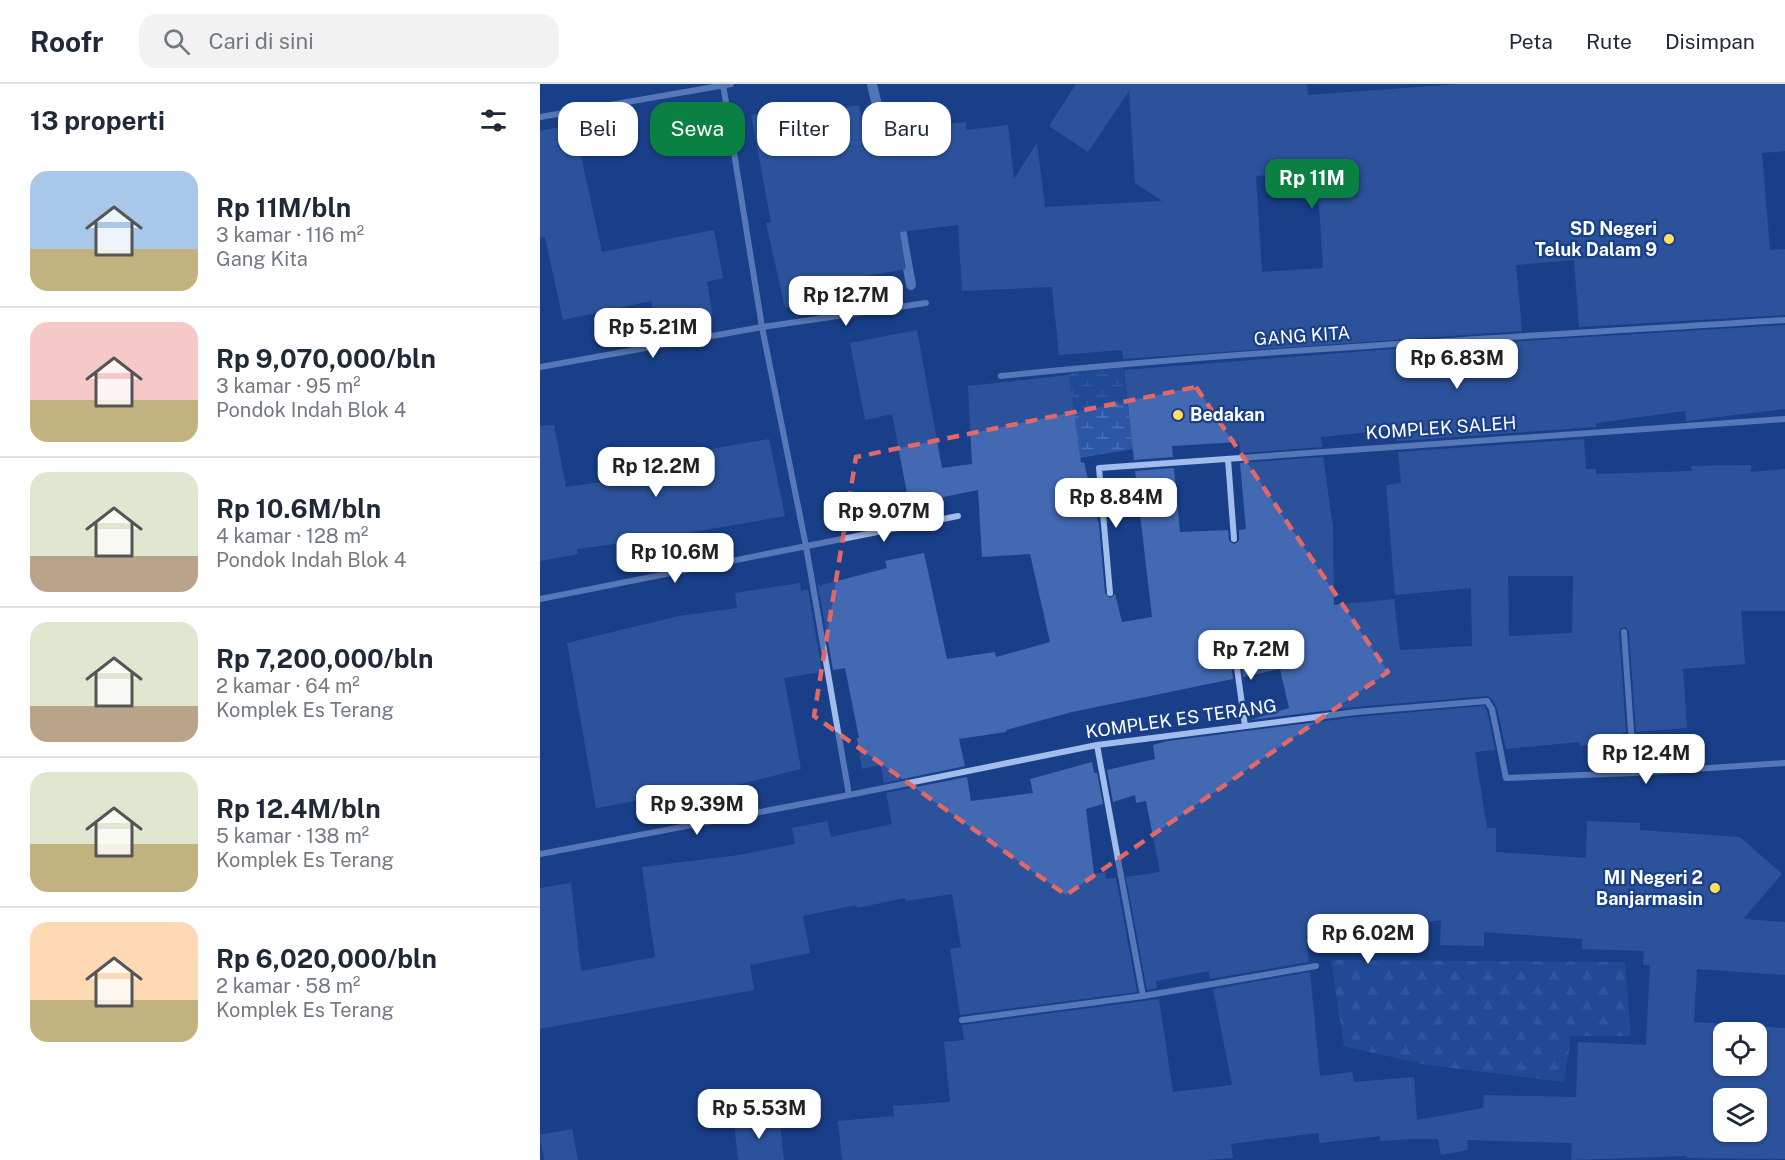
<!DOCTYPE html>
<html lang="id">
<head>
<meta charset="utf-8">
<style>
	body { margin:0; font-family:"Public Sans",sans-serif; background:#f2f2f3; color:#1f2937; height:100vh; display:flex; flex-direction:column; font-size:22px; white-space:nowrap }
	* { box-sizing:border-box; margin:0 }
	p { font-size:20px; color:#747a83 }
	.icon { flex:none; width:33px; height:33px; fill:none; stroke:currentColor; stroke-width:2; stroke-linecap:round; stroke-linejoin:round }
	.map { position:relative; flex:1; overflow:hidden }
	.details { display:flex; flex-direction:column; background:#fff; width:540px }
	.details>* { flex:none }
	.top-card { position:absolute; left:18px; top:18px; width:570px; height:54px; display:flex; gap:12px }
	.buttons { position:absolute; left:1173px; top:938px; display:grid; gap:12px }
	.buttons a { display:grid; place-items:center; width:54px; height:54px; border-radius:12px; background:#fff; box-shadow:0 2px 4px #0004; font-size:30px }
	.price { position:absolute; translate:-50% -51px; padding:0 14px; border-radius:12px; background:#fff; color:#222; font-size:20px; line-height:39px; filter:drop-shadow(0 2px 3px #0008) }
	.price::after { content:''; position:absolute; left:50%; top:36px; width:18px; height:14px; margin-left:-9px; background:inherit; clip-path:polygon(0 0,100% 0,50% 100%) }
	.price.on { background:#0b8043; color:#fff }
	ul { padding:0; list-style:none }
	li { display:flex; align-items:center; gap:18px; height:150px; padding:0 30px }
	li+li { border-top:2px solid #e0e1e3 }
	li span { display:grid; place-items:center; flex:none; width:168px; height:120px; border-radius:18px; color:#555 }
	li>.icon { margin-inline-start:auto }
	span .icon { width:72px; height:72px; fill:#fffc; stroke-width:1 }
	li b { font-size:26px }
	h2 { display:flex; justify-content:space-between; align-items:center; height:72px; padding:0 30px; font-size:26px }
	.chip { padding:0 21px; border-radius:18px; background:#fff; box-shadow:0 2px 4px #0004; font-size:21px; line-height:54px }
	.chip.on { background:#0b8043; color:#fff }
	header { display:flex; align-items:center; gap:36px; box-sizing:border-box; height:84px; padding:0 30px; background:#fff; border-bottom:2px solid #e0e1e3 }
	header strong { font-size:28px }
	nav { display:flex; gap:33px; margin-inline-start:auto; font-size:21px }
	.search { width:420px; height:54px; background:#f2f2f3; display:flex; align-items:center; gap:15px; box-sizing:border-box; padding:0 21px; border-radius:18px; color:#747a83; font-size:22px }
	main { display:flex; flex:1; min-height:0 }
	.map>svg:first-child { display:block }
</style>
</head>
<body>
<header>
<strong>Roofr</strong>
<div class="search"><svg class="icon" aria-label="search" viewBox="0 0 24 24"><circle cx="10" cy="10" r="6"/><path d="M15 15l6 6"/></svg>Cari di sini</div>
<nav><a>Peta</a><a>Rute</a><a>Disimpan</a></nav>
</header>
<main>
<section class="details">
<h2>13 properti<svg class="icon" aria-label="filters" viewBox="0 0 24 24"><path d="M4 7h16M4 17h16"/><circle cx="9" cy="7" r="2"/><circle cx="15" cy="17" r="2"/></svg></h2>
<ul>
<li><span style="background:linear-gradient(#a9c7e8 65%,#c2b280 0)"><svg class="icon" aria-label="home" viewBox="0 0 24 24"><path d="M3 11l9-7 9 7M6 9v11h12V9"/></svg></span><div><b>Rp 11M/bln</b><p>3 kamar · 116 m²</p><p>Gang Kita</p></div></li>
<li><span style="background:linear-gradient(#f6c9c9 65%,#c2b280 0)"><svg class="icon" aria-label="home" viewBox="0 0 24 24"><path d="M3 11l9-7 9 7M6 9v11h12V9"/></svg></span><div><b>Rp 9,070,000/bln</b><p>3 kamar · 95 m²</p><p>Pondok Indah Blok 4</p></div></li>
<li><span style="background:linear-gradient(#dfe7d0 70%,#b9a48a 0)"><svg class="icon" aria-label="home" viewBox="0 0 24 24"><path d="M3 11l9-7 9 7M6 9v11h12V9"/></svg></span><div><b>Rp 10.6M/bln</b><p>4 kamar · 128 m²</p><p>Pondok Indah Blok 4</p></div></li>
<li><span style="background:linear-gradient(#dfe7d0 70%,#b9a48a 0)"><svg class="icon" aria-label="home" viewBox="0 0 24 24"><path d="M3 11l9-7 9 7M6 9v11h12V9"/></svg></span><div><b>Rp 7,200,000/bln</b><p>2 kamar · 64 m²</p><p>Komplek Es Terang</p></div></li>
<li><span style="background:linear-gradient(#dfe7d0 60%,#c2b280 0)"><svg class="icon" aria-label="home" viewBox="0 0 24 24"><path d="M3 11l9-7 9 7M6 9v11h12V9"/></svg></span><div><b>Rp 12.4M/bln</b><p>5 kamar · 138 m²</p><p>Komplek Es Terang</p></div></li>
<li><span style="background:linear-gradient(#ffd9b3 65%,#c2b280 0)"><svg class="icon" aria-label="home" viewBox="0 0 24 24"><path d="M3 11l9-7 9 7M6 9v11h12V9"/></svg></span><div><b>Rp 6,020,000/bln</b><p>2 kamar · 58 m²</p><p>Komplek Es Terang</p></div></li>
</ul>
</section>
<div class="map">
<svg width="1245" height="1076" viewBox="0 0 1245 1076">
	<defs>
		<pattern id="forest-firs" width="22" height="20" patternUnits="userSpaceOnUse" patternTransform="scale(1.5)"><rect width="22" height="20" fill="#2c57a7"/><path d="M5 1l3.5 6h-7zM16 11l3.5 6h-7z" fill="#4c70b4"/></pattern>
		<pattern id="wetland-marsh" width="20" height="14" patternUnits="userSpaceOnUse" patternTransform="scale(1.5)"><rect width="20" height="14" fill="#2c57a7"/><path d="M1 5h8M5 5V1M11 12h8M15 12V8" fill="none" stroke="#4c70b4"/></pattern>
	</defs>
	<rect width="100%" height="100%" fill="#193f89"/>
	<path fill="url(#forest-firs)" d="M791,876L1085,878L1091,952H1031L1024,998L887,981L804,962Z"/>
	<path fill="url(#wetland-marsh)" d="M583,284L593,365L481,384L536,346L529,289Z"/>
	<g fill="none" stroke-linecap="round" stroke-linejoin="round">
		<path stroke="#94b6ef" stroke-width="10" d="M332,0L348,68
			M359,134L371,201"/>
	</g>
	<path fill="#4269b2" fill-rule="evenodd" d="M536,0H767L768,11L921,0H1245V67L1222,69L1230,166L1245,165V231L1039,243L1034,176L976,181L982,247L583,275L582,266L519,271L512,203L422,207L418,141L360,148L366,185L310,195L313,209L245,224L226,139L231,138L211,31L262,22L263,31L319,21L326,59L400,49L399,41L426,38V46L468,41L474,95L497,59L505,123L622,117L595,99L589,7L548,68L509,42ZM777,87L783,184L722,188L716,92Z
		M34,40L62,168L174,146L183,194L167,198L173,233L117,245L111,217L23,236L5,153L0,154V47Z
		M1245,241V325L1146,337L1145,327L1056,339V343L857,357L856,345L781,353L782,363L700,369L699,358L632,362L633,373L594,376L584,286L853,265Z
		M377,246L402,384L432,380L428,302L529,291L541,379L544,378L559,441L565,509L570,514L575,510L582,538L612,533L595,387L634,384L640,448L688,446L689,457L694,460L699,457V446L706,445L700,379L783,373L793,443L794,521L854,515L860,566L932,562L931,504L855,511L846,401L861,399L858,368L1044,355L1046,385H1056V390L1152,387L1151,382L1211,381V388L1245,385V527H1201L1205,580L1143,585L1147,644L1096,648L1089,548L1086,543L1081,544L1079,548L1086,648L1082,649L1083,657L1040,662L1039,658L966,665L957,624L951,614L947,612L815,623L710,636L749,624L740,585L703,593L698,554L693,550L689,551L688,556L693,595L532,628L466,646V648L419,655L425,682L344,699L341,681L322,685L317,654H319L305,584L293,586L278,502L347,484L345,477L384,469L407,575L455,568L456,573L510,558L490,470L442,473L438,406L369,420L352,330L325,336L310,259ZM968,492H1033L1032,549L969,552Z
		M14,341L26,403L84,395L81,382L125,372L126,373L229,355L245,432L142,450L143,453L98,463L97,457L37,465L38,470L0,477V342Z
		M260,499L261,507L268,505L282,588L244,594L261,685L193,702L112,715V714L56,724L27,559L139,532L197,524L195,509Z
		M944,622L947,627L955,666L935,668L947,744H956V768L1046,774L1047,737L1100,739V746L1200,753L1242,790L1203,835L1245,838V891L1157,885L1154,938L1245,944V1075L1147,1074V1072L1031,1076L1032,1059L927,1056L928,1066L901,1071L898,1055H871L840,1057V1052L780,1059L778,1049L691,1060L693,1074L667,1076H302L298,1037L354,1032L353,1022L410,1018L404,958L424,956L422,941L619,915L633,1008L692,1001L673,905L770,888L780,992L812,988L814,998L874,993L877,1036L943,1024L944,1011L1036,1013L1038,958L1106,961L1110,881H1103L1104,867L1042,865V855L944,848V862L900,861L901,836L819,847L818,843L766,852L769,878L670,895L669,887L616,897L617,904L607,906L586,793L620,788L606,717L596,719L595,711L573,718L567,686L615,675L613,661L628,657L817,633ZM1184,948H1216V981H1184ZM1184,1014H1216V1047H1184Z
		M552,678L554,689H557L563,720L546,725L554,790L565,788L566,795L576,794L597,908L420,931L410,865L421,863L412,810L366,817L365,814L317,824L316,821L263,832L270,869L210,881L214,906L0,945V804L31,799L41,887L115,873L102,783L199,771L255,760L252,744L287,737L291,753L352,740L346,709L427,693L431,717L493,709L490,695Z
		M239,1034L244,1076H198L194,1040Z
		M32,1045L38,1076H4L0,1051Z"/>
	<g fill="none" stroke-linecap="round" stroke-linejoin="round">
		<path stroke="#a2bced" stroke-width="6" d="M183,0L222,243L266,462L309,711
			M0,33L191,0
			M0,283L222,243L386,219
			M461,292C721,265 984,253 1245,236
			M688,375L694,455
			M570,509L559,384L1245,335
			M0,515L418,432
			M1084,548L1094,689
			M693,555L705,642
			M557,661L603,912
			M0,770L309,711L557,661L816,628L947,617L952,625L966,694L1094,689L1245,679
			M422,936L603,912L776,882"/>
	</g>
	<path d="M0 0H1245V1076H0ZM656,303L848,588L526,811L274,632L316,373Z" fill="#193f89" fill-opacity=".55" fill-rule="evenodd"/>
	<path fill="none" stroke="#e26868" stroke-width="4.5" stroke-dasharray="12 8" stroke-linejoin="round" d="M656,303L848,588L526,811L274,632L316,373Z"/>
	<g fill="#ffe15e" stroke="#193f89" stroke-width="2">
		<circle cx="1129" cy="155" r="6"/>
		<circle cx="638" cy="331" r="6"/>
		<circle cx="1175" cy="804" r="6"/>
	</g>
	<g text-anchor="middle" stroke-width="4.5" stroke-linejoin="round" paint-order="stroke">
		<g font-size="18" font-weight="bold" fill="#fff" stroke="#193f89" text-anchor="end">
			<text x="1117" y="151">SD Negeri<tspan x="1117" dy="21">Teluk Dalam 9</tspan></text>
			<text x="650" y="337" text-anchor="start">Bedakan</text>
			<text x="1163" y="800">MI Negeri 2<tspan x="1163" dy="21">Banjarmasin</tspan></text>
		</g>
		<g font-size="18" fill="#fff" stroke="#193f89">
			<text transform="translate(762 252) rotate(-4)" y="6">GANG KITA</text>
			<text transform="translate(901 344) rotate(-4)" y="6">KOMPLEK SALEH</text>
			<text transform="translate(641 635) rotate(-8)" y="6">KOMPLEK ES TERANG</text>
		</g>
	</g>
</svg>
<div class="buttons">
<a><svg class="icon" aria-label="locate" viewBox="0 0 24 24"><circle cx="12" cy="12" r="6"/><path d="M12 2v4M12 18v4M2 12h4M18 12h4"/></svg></a>
<a><svg class="icon" aria-label="layers" viewBox="0 0 24 24"><path d="M12 4l9 5-9 5-9-5zM3 14l9 5 9-5"/></svg></a>
</div>
<b class="price on" style="left:772px;top:126px">Rp 11M</b>
<b class="price" style="left:306px;top:243px">Rp 12.7M</b>
<b class="price" style="left:113px;top:275px">Rp 5.21M</b>
<b class="price" style="left:917px;top:306px">Rp 6.83M</b>
<b class="price" style="left:116px;top:414px">Rp 12.2M</b>
<b class="price" style="left:576px;top:445px">Rp 8.84M</b>
<b class="price" style="left:344px;top:459px">Rp 9.07M</b>
<b class="price" style="left:135px;top:500px">Rp 10.6M</b>
<b class="price" style="left:711px;top:597px">Rp 7.2M</b>
<b class="price" style="left:1106px;top:701px">Rp 12.4M</b>
<b class="price" style="left:157px;top:752px">Rp 9.39M</b>
<b class="price" style="left:828px;top:881px">Rp 6.02M</b>
<b class="price" style="left:219px;top:1056px">Rp 5.53M</b>
<div class="top-card">
<a class="chip">Beli</a>
<a class="chip on">Sewa</a>
<a class="chip">Filter</a>
<a class="chip">Baru</a>
</div>
</div>
</main>
</body>
</html>
